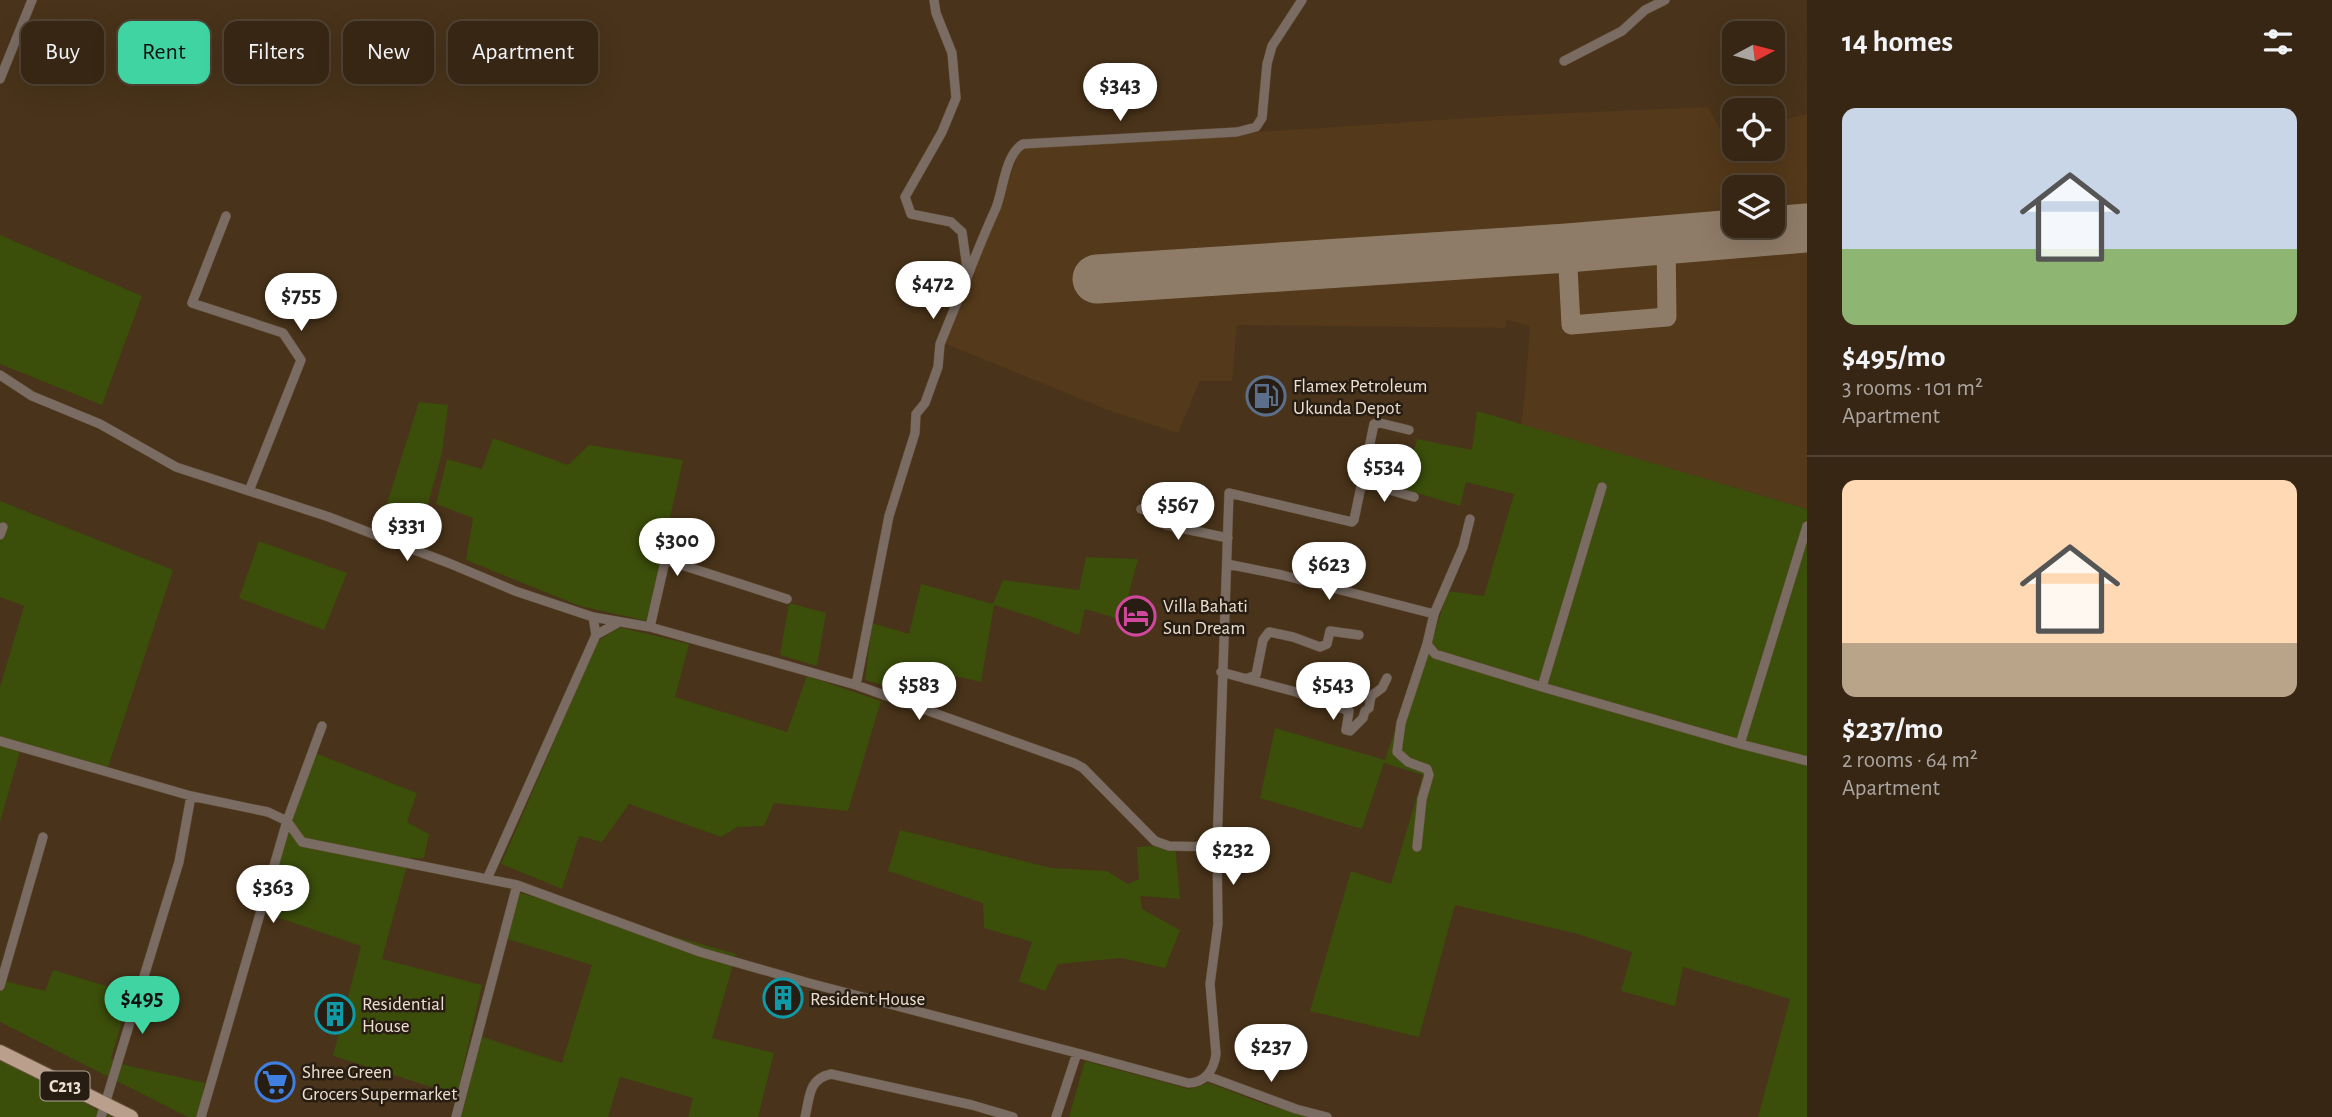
<!DOCTYPE html>
<html lang="en">
<head>
<meta charset="utf-8">
<style>
	body { margin:0; font-family:"Alegreya Sans",sans-serif; background:#423222; color:#f1f3f6; height:100vh; display:flex; flex-direction:column; font-size:26px; white-space:nowrap }
	* { box-sizing:border-box; margin:0 }
	p { font-size:23px; color:#aaa5a0 }
	.icon { flex:none; width:38px; height:38px; fill:none; stroke:currentColor; stroke-width:2; stroke-linecap:round; stroke-linejoin:round }
	.map { position:relative; flex:1; overflow:hidden }
	.drawer { display:flex; flex-direction:column; background:#372614; width:525px }
	.drawer>* { flex:none }
	.banner { position:absolute; left:21px; top:21px; width:665px; height:63px; display:flex; gap:14px }
	.needle { width:46px; rotate:83deg }
	.tools { position:absolute; left:1722px; top:21px; display:grid; gap:14px }
	.tools a { display:grid; place-items:center; width:63px; height:63px; border-radius:14px; background:#372614; box-shadow:0 7px 28px #0002,0 0 0 2px #514334; font-size:35px }
	.price { position:absolute; translate:-50% -60px; padding:0 16px; border-radius:24px; background:#fff; color:#222; font-size:23px; line-height:46px; filter:drop-shadow(0 2px 4px #0008) }
	.price::after { content:''; position:absolute; left:50%; top:42px; width:21px; height:16px; margin-left:-10px; background:inherit; clip-path:polygon(0 0,100% 0,50% 100%) }
	.price.on { background:#40d4a2; color:#111 }
	ul { padding:0; list-style:none }
	li { display:grid; align-content:center; gap:14px; height:371px; padding:0 35px }
	li+li { border-top:2px solid #514334 }
	li span { display:grid; place-items:center; height:217px; border-radius:14px; color:#555 }
	li>.icon { margin-inline-start:auto }
	span .icon { width:126px; height:126px; fill:#fffc; stroke-width:1 }
	li b { font-size:30px }
	h2 { display:flex; justify-content:space-between; align-items:center; height:84px; padding:0 35px; font-size:30px }
	.pill { padding:0 24px; border-radius:14px; background:#372614; box-shadow:0 7px 28px #0002,0 0 0 2px #514334; font-size:24px; line-height:63px }
	.pill.on { background:#40d4a2; color:#111 }
	main { display:flex; flex:1; min-height:0 }
	.map>svg:first-child { display:block }
</style>
</head>
<body>
<main>
<div class="map">
<svg width="1807" height="1117" viewBox="0 0 1807 1117">
	<rect width="100%" height="100%" fill="#49331a"/>
	<path fill="#54391a" fill-rule="evenodd" d="M1708,107L1723,134L1734,131V149H1773V122L1807,114V509L1521,425L1525,392L1530,326L1507,320L1505,328L1237,325L1232,381H1200L1178,433L1108,410L944,343L1021,148L1498,116ZM1734,187H1773V226H1734Z"/>
	<path fill="#3b4e0a" d="M0,235L142,296L102,405L0,364Z
		M419,402L448,405L442,453L417,544L380,525Z
		M1477,411L1807,509V1117H1758L1790,999L1683,967L1675,1006L1621,991L1632,952L1578,934L1455,905L1419,1037L1310,1011L1351,871L1391,884L1423,775L1384,763L1362,829L1260,798L1275,728L1385,760L1419,657L1428,653L1448,591L1484,596L1514,494L1466,482L1460,506L1404,489L1417,439L1472,450Z
		M493,438L568,465L589,445L683,460L647,621L580,606L466,560L473,518L436,504L447,459L482,469Z
		M0,501L173,570L106,773L21,748L0,822V687L24,606L0,597Z
		M259,541L347,573L324,630L239,598Z
		M1086,557L1138,559L1122,620L1085,609L1079,635L1035,618L994,605L981,682L946,674L940,704L912,695V689L900,685L893,688L865,680L872,623L909,634L921,584L993,604L1003,580L1079,590Z
		M789,603L826,613L817,666L780,655Z
		M619,627L689,644L675,697L787,732L807,676L881,701L848,811L774,803L764,826L737,827L721,837L629,804L602,842L579,836L562,889L501,864L598,641Z
		M315,753L417,793L407,822L429,834L424,858H409L382,959L482,985L457,1095L333,1056L361,946L265,913L295,809Z
		M900,830L1051,868L1107,871L1128,884L1139,879L1137,847L1175,845L1180,899L1140,896L1142,909L1180,930L1165,968L1121,958L1058,964L1045,991L1019,981L1032,942L984,928L983,903L888,871Z
		M520,893L736,954L712,1038L774,1053L758,1117H688L693,1098L620,1077L608,1117H459L480,1036L562,1063L592,965L507,939Z
		M0,968L4,981L45,991L53,970L130,993L111,1059L125,1065L205,1083L197,1117H188L0,1022Z
		M0,1060L111,1117H0Z
		M1085,1061L1189,1089L1209,1083L1267,1105L1313,1117H1069Z"/>
	<g fill="none" stroke-linecap="round" stroke-linejoin="round">
		<path stroke="#8f7c68" stroke-width="19" d="M1567,248L1571,325L1667,317L1666,239"/>
		<path stroke="#8f7c68" stroke-width="49" d="M1097,279L1567,248L1807,228"/>
		<g stroke="#634f37" stroke-width="10">
			<path id="minor" d="M1564,61L1622,31L1645,10L1665,0
				M0,79L32,0
				M226,216L192,303L283,333L301,360L249,491
				M968,275C977,252 986,230 996,208C1003,191 1005,154 1023,144L1237,132L1256,127L1262,118L1267,64L1272,46L1302,0
				M0,375L32,396L100,424L176,467L329,517L451,564L515,591L593,617L596,635L487,879
				M1362,482L1414,497
				M1602,487L1542,687L1740,744L1807,761
				M1141,509L1162,515L1166,525L1228,538
				M0,535L3,527
				M1227,564L1282,575L1434,614
				M593,617L650,627L856,685L1074,763L1083,768L1155,841L1169,846L1217,847
				M650,627L663,570L665,562L669,561L787,599
				M596,635L619,622
				M1427,644L1435,654L1542,687
				M1221,672L1296,692L1349,711L1346,730L1350,731L1363,718L1365,711L1369,708L1371,696L1382,688L1387,678
				M1246,679L1256,675L1263,640L1269,632L1293,637L1320,647L1327,644L1330,631L1359,635
				M856,685L889,516L915,433L916,414L925,403L938,367L940,344L968,275L962,232L951,222L911,214L905,197L942,132L956,98L952,53L936,13L934,0
				M0,741L191,796L268,812L287,821L302,842L517,885L700,952L809,983L1077,1053
				M1740,744L1807,526
				M1417,847L1422,799L1429,775L1427,769L1408,762L1397,752L1401,723L1427,644L1434,614L1463,547L1470,519
				M0,986L43,837
				M1207,1076L1296,1109L1327,1117
				M101,1117L179,862L191,796
				M201,1117L287,821L322,726
				M456,1117L517,885
				M805,1117C810,1097 808,1079 831,1074L972,1105L1013,1117
				M1056,1117L1077,1053L1188,1083C1205,1083 1214,1070 1216,1054L1210,984L1218,924L1217,847L1229,493L1352,522L1354,520L1374,424L1380,423L1409,430"/>
		</g>
		<g stroke="#634f37" stroke-width="16">
			<path id="primary" d="M0,1052L131,1117"/>
		</g>
		<use href="#minor" stroke="#7a6c63" stroke-width="9"/>
		<use href="#primary" stroke="#ba9f8c" stroke-width="14"/>
	</g>
	<defs>
		<g id="fuel-ring" transform="scale(2.0125)"><circle r="9.5" fill="#271d12" stroke="#5c6f8a" stroke-width="1.5"/><path d="M-5.5-6h7V0h2V4h1.3V-2.5L3-4.5l.8-.8L6-3V5H2.5V1h-1V6h-7ZM-4.2-4.7v3.2H.2V-4.7Z" fill="#5c6f8a"/></g>
		<g id="hotel-ring" transform="scale(2.0125)"><circle r="9.5" fill="#271d12" stroke="#d1479c" stroke-width="1.5"/><path d="M-6-4.5h1.5V1H6V5H4.5V3h-9V5H-6ZM-4 0a1.8 1.8 0 1 1 3.6 0ZM.5 0V-2.5h3Q6-2.5 6 0Z" fill="#d1479c"/></g>
		<g id="building-ring" transform="scale(2.0125)"><circle r="9.5" fill="#271d12" stroke="#0f9aa8" stroke-width="1.5"/><path d="M-4-6H4V6H1V3H-1V6H-4ZM-2.5-4.3h1.7v1.8h-1.7ZM.8-4.3h1.7v1.8H.8ZM-2.5-1h1.7V.8h-1.7ZM.8-1h1.7V.8H.8Z" fill="#0f9aa8"/></g>
		<g id="supermarket-ring" transform="scale(2.0125)"><circle r="9.5" fill="#271d12" stroke="#3f7fe0" stroke-width="1.5"/><path d="M-6-5.5h2.5l.6 2H6L4.5 2H-2.5L-4.4-4H-6ZM-1.5 3.2a1.3 1.3 0 1 0 .1 0ZM3 3.2a1.3 1.3 0 1 0 .1 0Z" fill="#3f7fe0"/></g>
	</defs>
	<g fill-rule="evenodd">
		<use href="#fuel-ring" x="1266" y="396"/>
		<use href="#hotel-ring" x="1136" y="616"/>
		<use href="#building-ring" x="783" y="998"/>
		<use href="#building-ring" x="335" y="1014"/>
		<use href="#supermarket-ring" x="275" y="1082"/>
	</g>
	<g text-anchor="middle" stroke-width="5" stroke-linejoin="round" paint-order="stroke">
		<rect fill="#271d12" stroke="#b2a597" stroke-width="2" x="40.5" y="1071.5" width="49" height="29" rx="5"/>
		<g font-size="18" font-weight="bold" fill="#eddfd0">
			<text x="65" y="1092">C213</text>
		</g>
		<g font-size="19" fill="#eddfd0" stroke="#271d12" text-anchor="start">
			<text x="1293" y="392">Flamex Petroleum<tspan x="1293" dy="22">Ukunda Depot</tspan></text>
			<text x="1163" y="612">Villa Bahati<tspan x="1163" dy="22">Sun Dream</tspan></text>
			<text x="810" y="1005">Resident House</text>
			<text x="362" y="1010">Residential<tspan x="362" dy="22">House</tspan></text>
			<text x="302" y="1078">Shree Green<tspan x="302" dy="22">Grocers Supermarket</tspan></text>
		</g>
	</g>
</svg>
<div class="tools">
<a><svg class="needle" viewBox="-14 -14 28 28"><path d="M0-13l5 13h-10z" fill="#e53935"/><path d="M0 13l5-13h-10z" fill="#aaa5a0"/></svg></a>
<a><svg class="icon" aria-label="locate" viewBox="0 0 24 24"><circle cx="12" cy="12" r="6"/><path d="M12 2v4M12 18v4M2 12h4M18 12h4"/></svg></a>
<a><svg class="icon" aria-label="layers" viewBox="0 0 24 24"><path d="M12 4l9 5-9 5-9-5zM3 14l9 5 9-5"/></svg></a>
</div>
<b class="price" style="left:1120px;top:123px">$343</b>
<b class="price" style="left:933px;top:321px">$472</b>
<b class="price" style="left:301px;top:333px">$755</b>
<b class="price" style="left:1384px;top:504px">$534</b>
<b class="price" style="left:1178px;top:542px">$567</b>
<b class="price" style="left:407px;top:563px">$331</b>
<b class="price" style="left:677px;top:578px">$300</b>
<b class="price" style="left:1329px;top:602px">$623</b>
<b class="price" style="left:919px;top:722px">$583</b>
<b class="price" style="left:1333px;top:722px">$543</b>
<b class="price" style="left:1233px;top:887px">$232</b>
<b class="price" style="left:273px;top:925px">$363</b>
<b class="price on" style="left:142px;top:1036px">$495</b>
<b class="price" style="left:1271px;top:1084px">$237</b>
<div class="banner">
<a class="pill">Buy</a>
<a class="pill on">Rent</a>
<a class="pill">Filters</a>
<a class="pill">New</a>
<a class="pill">Apartment</a>
</div>
</div>
<section class="drawer">
<h2>14 homes<svg class="icon" aria-label="filters" viewBox="0 0 24 24"><path d="M4 7h16M4 17h16"/><circle cx="9" cy="7" r="2"/><circle cx="15" cy="17" r="2"/></svg></h2>
<ul>
<li><span style="background:linear-gradient(#c9d6e8 65%,#8fb573 0)"><svg class="icon" aria-label="home" viewBox="0 0 24 24"><path d="M3 11l9-7 9 7M6 9v11h12V9"/></svg></span><div><b>$495/mo</b><p>3 rooms · 101 m²</p><p>Apartment</p></div></li>
<li><span style="background:linear-gradient(#ffd9b3 75%,#b9a48a 0)"><svg class="icon" aria-label="home" viewBox="0 0 24 24"><path d="M3 11l9-7 9 7M6 9v11h12V9"/></svg></span><div><b>$237/mo</b><p>2 rooms · 64 m²</p><p>Apartment</p></div></li>
</ul>
</section>
</main>
</body>
</html>
